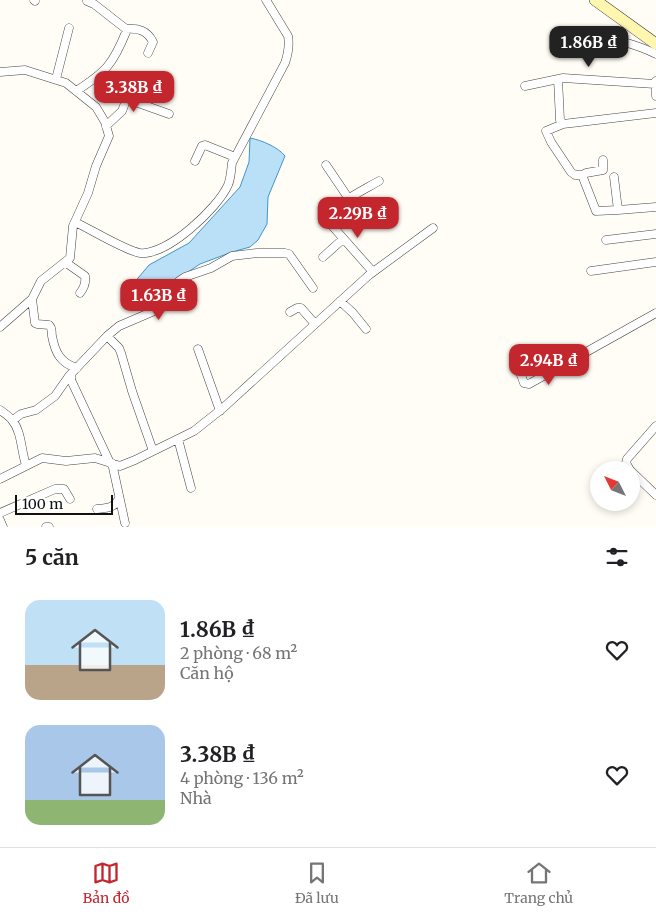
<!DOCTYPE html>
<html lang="vi">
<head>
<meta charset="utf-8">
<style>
	body { margin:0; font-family:Merriweather,serif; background:#f2f2f2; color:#202124; height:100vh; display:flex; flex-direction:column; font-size:19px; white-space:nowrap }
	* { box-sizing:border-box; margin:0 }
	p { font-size:16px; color:#757577 }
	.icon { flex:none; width:28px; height:28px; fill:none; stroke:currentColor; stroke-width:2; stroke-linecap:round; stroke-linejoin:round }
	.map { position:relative; height:527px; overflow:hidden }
	.drawer { display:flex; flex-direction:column; background:#fff; flex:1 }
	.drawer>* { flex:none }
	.needle { width:32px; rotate:312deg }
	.buttons { position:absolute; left:590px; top:461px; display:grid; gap:10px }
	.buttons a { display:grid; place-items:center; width:50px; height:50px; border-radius:50%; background:#fff; box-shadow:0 2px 8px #0003; font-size:25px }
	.scale { position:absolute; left:15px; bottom:12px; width:98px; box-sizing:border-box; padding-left:5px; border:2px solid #111; border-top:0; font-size:14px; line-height:18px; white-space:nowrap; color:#111; -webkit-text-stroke:4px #fff; paint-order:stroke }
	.price { position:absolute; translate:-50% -42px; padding:0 11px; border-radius:10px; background:#c4262e; color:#fff; font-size:16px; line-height:32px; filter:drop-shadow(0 1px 2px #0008) }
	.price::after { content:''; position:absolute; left:50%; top:30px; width:15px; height:11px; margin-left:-8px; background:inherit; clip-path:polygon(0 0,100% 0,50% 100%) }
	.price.selected { background:#222; color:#fff }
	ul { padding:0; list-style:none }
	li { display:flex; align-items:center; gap:15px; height:125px; padding:0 25px }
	li span { display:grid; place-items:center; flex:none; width:140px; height:100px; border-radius:15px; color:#555 }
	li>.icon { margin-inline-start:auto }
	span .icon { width:60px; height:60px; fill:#fffc; stroke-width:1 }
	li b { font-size:21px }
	h2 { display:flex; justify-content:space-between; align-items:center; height:60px; padding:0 25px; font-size:21px }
	.tab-bar { display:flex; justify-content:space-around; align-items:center; height:70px; border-top:1px solid #e0e0e0; background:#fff; font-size:14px; color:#757577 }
	.tab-bar a { display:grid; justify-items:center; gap:2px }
	.tab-bar .selected { color:#c4262e }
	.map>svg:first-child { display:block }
</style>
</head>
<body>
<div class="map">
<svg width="656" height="527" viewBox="0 0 656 527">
	<rect width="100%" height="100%" fill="#fffdf5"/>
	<path fill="#b9e0f7" stroke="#3f96cf" d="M250,138C261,140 278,147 285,156L268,197L267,224L258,240L250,247L232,252L200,264L179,278L165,301L151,310L144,311L139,309L127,296L128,290L149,265L189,243L240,187L249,162Z"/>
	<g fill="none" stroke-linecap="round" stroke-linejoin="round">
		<g stroke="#444" stroke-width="9">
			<path id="street" d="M34,0L35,1
				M126,29C138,28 147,30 153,42L148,53
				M569,40C574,39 579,37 584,36C605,35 638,45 656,54
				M0,72L25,70L66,83L96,107L105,122L109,136L96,166L88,193L73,226L70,258L41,281L32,299L0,327
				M56,79L69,28
				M558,79L560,120L563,124
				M656,81V96
				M525,86L563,78L655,84
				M76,91C106,72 113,64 126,32V29L94,4L87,1
				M127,99L169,114
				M106,126L122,111L134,80
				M603,160V170L586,173L582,175L596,211L618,210
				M195,161L202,146L205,145L235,157
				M326,165L349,199
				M582,175H575L571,172L551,142L546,131L563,124L656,113
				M614,177L618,210L656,207
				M75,222C90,229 126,251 140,253C167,256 218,208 228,185C231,178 231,170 232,163L285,63C288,54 290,46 288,36L266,0
				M606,240L656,234
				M323,257L343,239
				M65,262L85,276C86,282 84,288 80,293
				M591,271L656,262
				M373,272L327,220C333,204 364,190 379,181
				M32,299L35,323L37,324L49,325C53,329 51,331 52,336C55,352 60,363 77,368
				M340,301L353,313L366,329
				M290,312L297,308H301L315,324
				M107,336L119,348L121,353L132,391L153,451
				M198,349L220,411
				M514,356L524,383L529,384L656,313
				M71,375V380L110,463
				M0,410C4,413 9,416 12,420C22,432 21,451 26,465
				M13,420L21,414L36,410L55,396L69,376L107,336L119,326L161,308L169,299L179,281L185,277L211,268L232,256L257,253H285L289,254L313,288
				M178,439L191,488
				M112,463L125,523
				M630,470L626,463L627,459L656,426
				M631,471L656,495
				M0,479L42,458L66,461L95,458L120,466L135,460L194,431L223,408L369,275L433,228
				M97,509C107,508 115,508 119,498
				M0,513L55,489H64L70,499
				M0,520L3,527
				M46,527H49"/>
		</g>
		<g stroke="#333" stroke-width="12">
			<path id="secondary" d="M595,0L656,44"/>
		</g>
		<use href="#street" stroke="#fff" stroke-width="8"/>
		<use href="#secondary" stroke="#fff6b0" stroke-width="11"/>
	</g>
</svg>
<div class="buttons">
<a><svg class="needle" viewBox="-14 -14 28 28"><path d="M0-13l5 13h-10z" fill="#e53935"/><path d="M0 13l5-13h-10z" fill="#757577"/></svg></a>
</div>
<div class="scale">100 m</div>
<b class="price selected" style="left:589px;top:68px">1.86B ₫</b>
<b class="price" style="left:134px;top:113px">3.38B ₫</b>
<b class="price" style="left:358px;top:239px">2.29B ₫</b>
<b class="price" style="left:159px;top:321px">1.63B ₫</b>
<b class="price" style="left:549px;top:386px">2.94B ₫</b>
</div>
<section class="drawer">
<h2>5 căn<svg class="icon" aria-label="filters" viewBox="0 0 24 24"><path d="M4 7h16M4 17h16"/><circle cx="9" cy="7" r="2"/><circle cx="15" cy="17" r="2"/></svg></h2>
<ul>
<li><span style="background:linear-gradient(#bfe0f5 65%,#b9a48a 0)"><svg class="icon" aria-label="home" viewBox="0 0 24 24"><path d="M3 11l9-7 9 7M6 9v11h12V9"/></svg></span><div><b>1.86B ₫</b><p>2 phòng · 68 m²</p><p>Căn hộ</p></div><svg class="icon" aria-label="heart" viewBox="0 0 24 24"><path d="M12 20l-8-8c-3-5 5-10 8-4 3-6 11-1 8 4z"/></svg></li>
<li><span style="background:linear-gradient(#a9c7e8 75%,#8fb573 0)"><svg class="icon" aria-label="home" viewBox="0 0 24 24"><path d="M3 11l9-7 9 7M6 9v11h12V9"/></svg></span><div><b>3.38B ₫</b><p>4 phòng · 136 m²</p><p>Nhà</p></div><svg class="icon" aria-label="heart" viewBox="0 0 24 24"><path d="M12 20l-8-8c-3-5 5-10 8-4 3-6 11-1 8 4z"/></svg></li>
</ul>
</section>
<nav class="tab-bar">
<a class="selected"><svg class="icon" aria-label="map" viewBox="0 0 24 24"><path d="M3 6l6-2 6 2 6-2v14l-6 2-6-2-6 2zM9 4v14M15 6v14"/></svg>Bản đồ</a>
<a><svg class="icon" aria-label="saved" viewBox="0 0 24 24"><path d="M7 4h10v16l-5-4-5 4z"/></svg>Đã lưu</a>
<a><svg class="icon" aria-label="home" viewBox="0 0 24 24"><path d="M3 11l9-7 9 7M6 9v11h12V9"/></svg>Trang chủ</a>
</nav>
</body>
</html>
